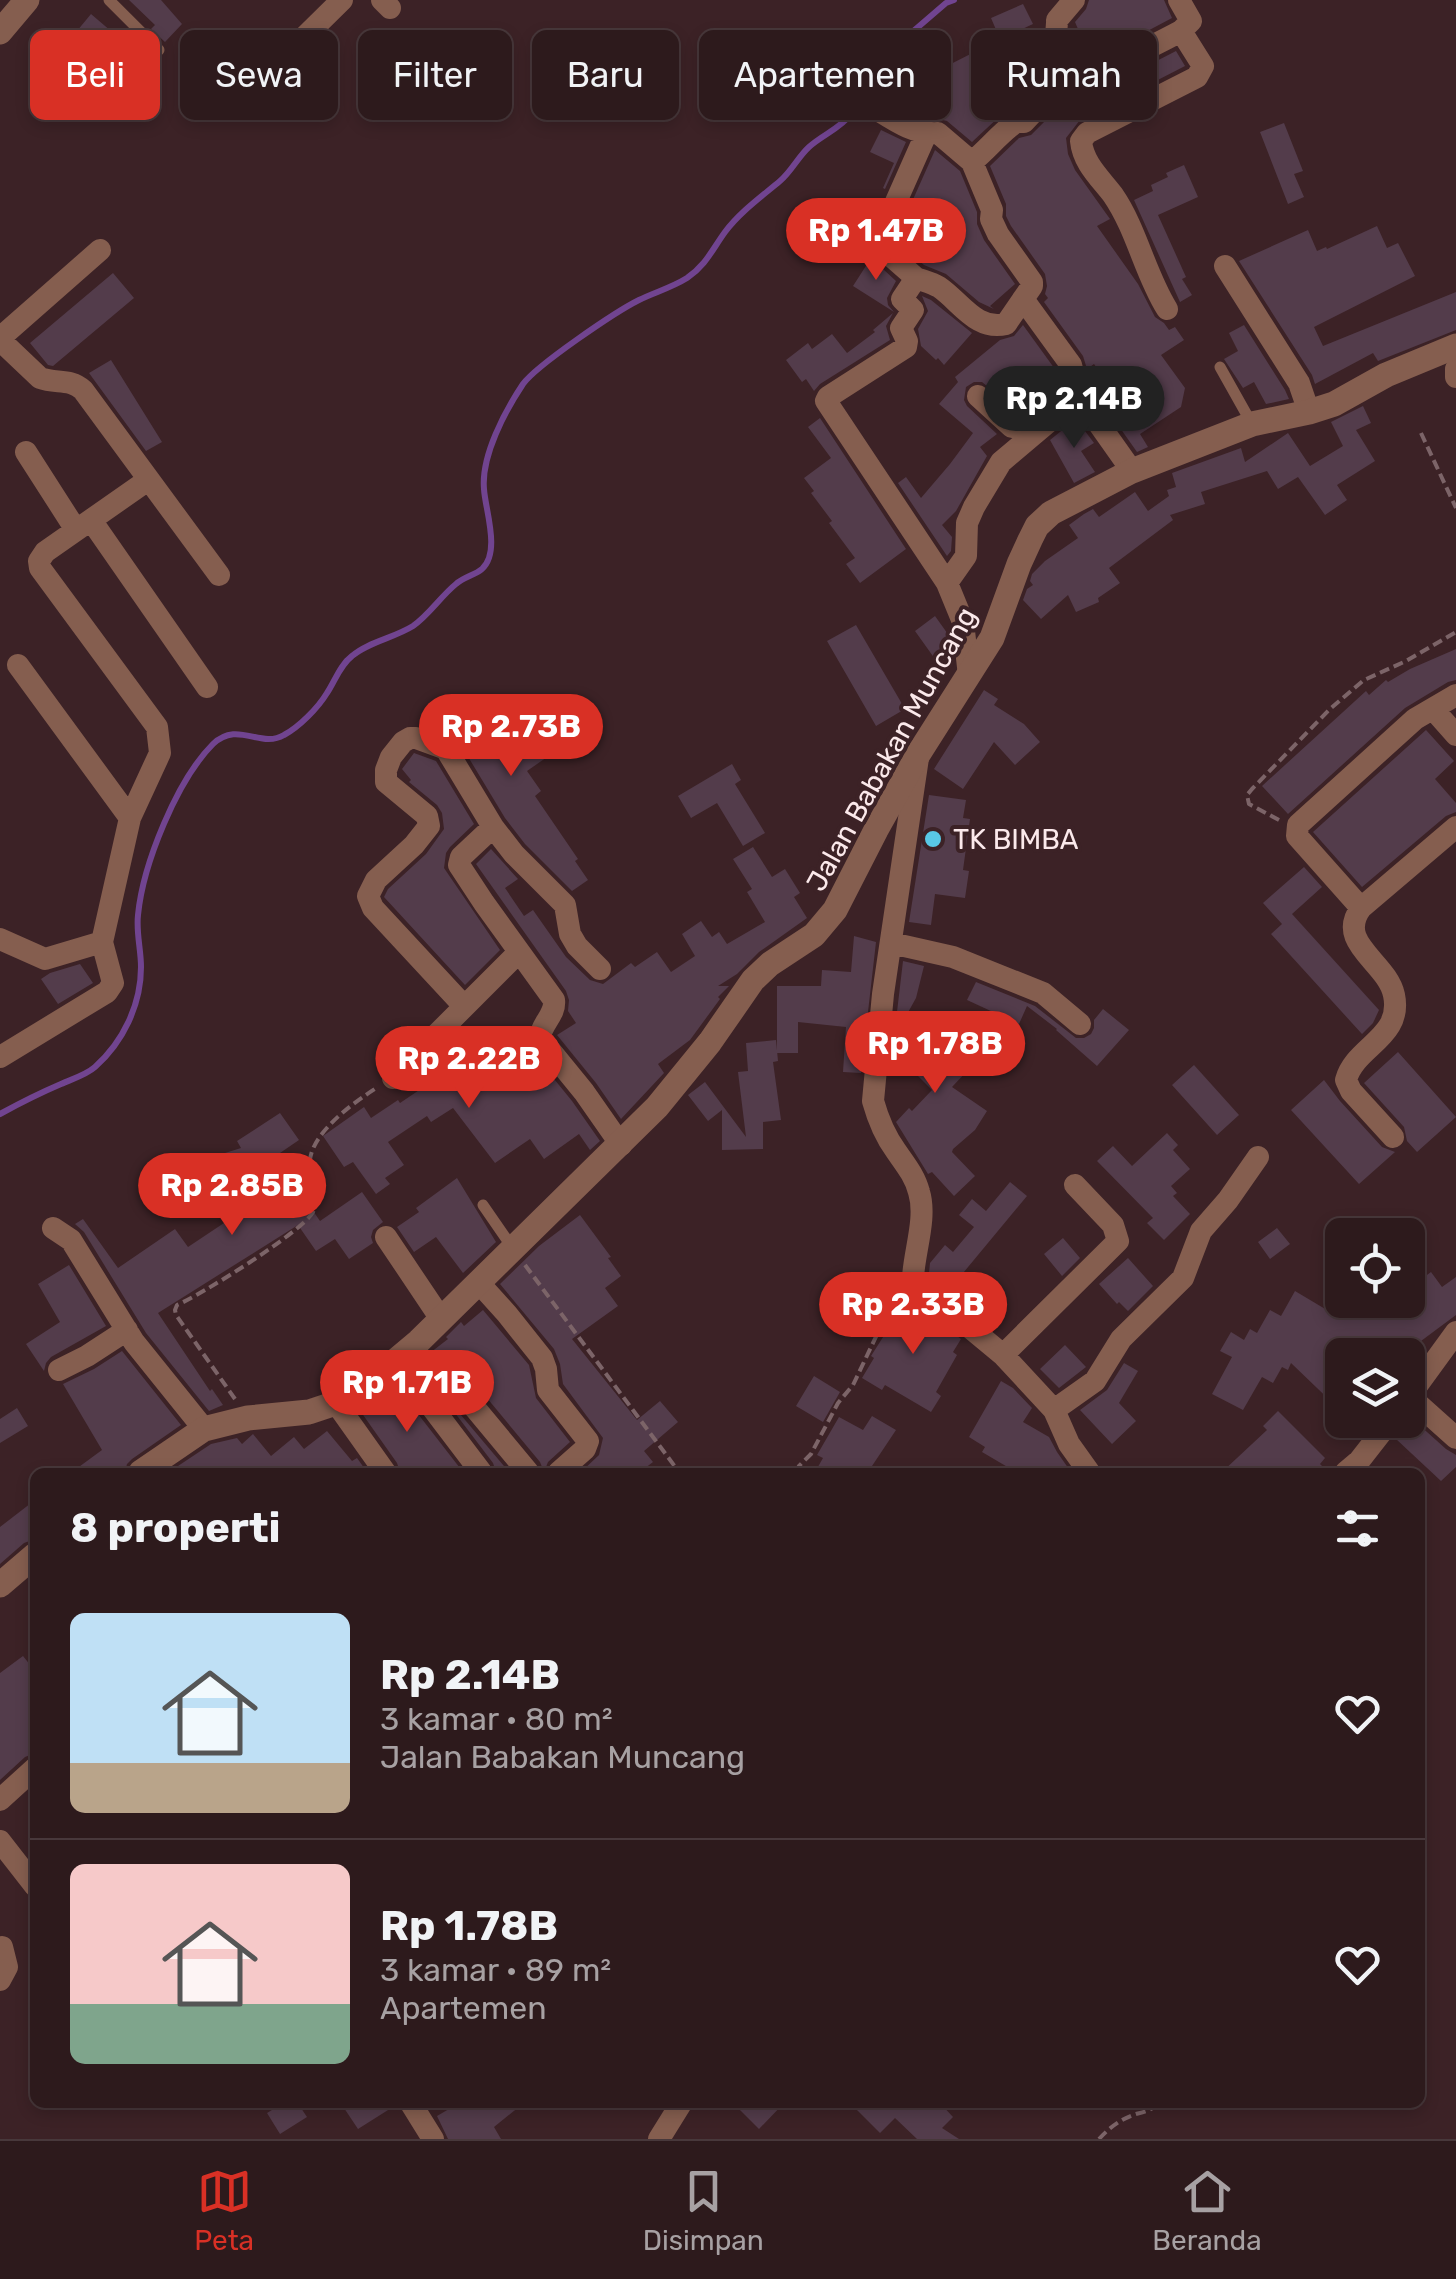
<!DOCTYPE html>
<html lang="id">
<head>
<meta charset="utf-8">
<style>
	body { margin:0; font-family:Rubik,sans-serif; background:#392729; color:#f1f3f6; height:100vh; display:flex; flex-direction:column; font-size:38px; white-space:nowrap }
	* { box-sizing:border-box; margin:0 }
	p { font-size:32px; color:#a7a1a3 }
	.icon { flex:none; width:55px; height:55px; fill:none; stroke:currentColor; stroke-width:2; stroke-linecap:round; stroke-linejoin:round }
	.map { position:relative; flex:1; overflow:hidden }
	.details { position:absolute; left:30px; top:1468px; width:1395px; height:640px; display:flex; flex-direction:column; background:#2d1a1c; border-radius:15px; box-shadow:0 5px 15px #0003,0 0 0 2px #48383b }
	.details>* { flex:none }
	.top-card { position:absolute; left:30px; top:30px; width:1398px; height:90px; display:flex; gap:20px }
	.buttons { position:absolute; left:1325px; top:1218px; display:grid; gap:20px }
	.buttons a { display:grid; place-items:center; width:100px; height:100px; border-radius:15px; background:#2d1a1c; box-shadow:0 5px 15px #0003,0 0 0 2px #48383b; font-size:50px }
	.price { position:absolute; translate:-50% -85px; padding:0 22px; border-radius:35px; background:#d93025; color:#fff; font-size:32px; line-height:65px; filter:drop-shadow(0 2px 5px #0008) }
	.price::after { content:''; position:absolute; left:50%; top:60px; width:30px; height:22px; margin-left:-15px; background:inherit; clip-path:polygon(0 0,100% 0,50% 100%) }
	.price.on { background:#222; color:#fff }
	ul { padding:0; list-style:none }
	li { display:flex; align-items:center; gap:30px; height:250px; padding:0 40px }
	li+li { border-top:2px solid #48383b }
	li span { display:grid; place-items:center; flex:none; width:280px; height:200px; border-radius:15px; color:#555 }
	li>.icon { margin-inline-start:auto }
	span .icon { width:120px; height:120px; fill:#fffc; stroke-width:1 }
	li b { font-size:42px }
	h2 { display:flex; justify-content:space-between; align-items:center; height:120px; padding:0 40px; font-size:42px }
	.pill { padding:0 35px; border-radius:15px; background:#2d1a1c; box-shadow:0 5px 15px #0003,0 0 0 2px #48383b; font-size:35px; line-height:90px }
	.pill.on { background:#d93025; color:#fff }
	.dock { display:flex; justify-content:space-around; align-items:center; height:140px; border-top:2px solid #48383b; background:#2d1a1c; font-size:28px; color:#a7a1a3 }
	.dock a { display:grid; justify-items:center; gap:5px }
	.dock .on { color:#d93025 }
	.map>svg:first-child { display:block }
</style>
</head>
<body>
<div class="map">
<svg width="1456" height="2139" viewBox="0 0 1456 2139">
	<rect width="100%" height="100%" fill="#3c2226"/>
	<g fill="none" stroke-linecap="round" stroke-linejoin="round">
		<path stroke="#714490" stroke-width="6" d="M0,1114C20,1103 40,1093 61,1084C72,1079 86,1075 95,1067C123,1042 141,1005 141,967C141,949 136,933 138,915C143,864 177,780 213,744C238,720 260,749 284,735C299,727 318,708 327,693C335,681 340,665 352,656C368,642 394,638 413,626C429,615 441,596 456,584C464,577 475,575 482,569C501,552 485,509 484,489C481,456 505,411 523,384C537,365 615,312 639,300C655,292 671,288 687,278C706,265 712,250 725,232C740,212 761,197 780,181C791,172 798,157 809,147C822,135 841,128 851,114C860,100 861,86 858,71L869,53L884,40L910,34L946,3L954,0"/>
	</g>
	<path fill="#533c4b" d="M129,0H161L182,24L165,42L151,29L155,25Z
		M1089,0H1164L1172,18L1089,62L1046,90L1037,79L1058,61L1069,42L1081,36L1075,22L1086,9Z
		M1023,4L1033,24L1018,31L1027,49L1010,62L1005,71L1007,84L1019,106L1001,115L972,142L947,121L916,114L889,99L936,66L939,70L1000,39L991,18Z
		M91,14L132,49L138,42L152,56L120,88L103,70L68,107L45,86L82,46L72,37Z
		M1176,51L1185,66L1080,120L1066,138L1068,154L1075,170L1110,219L1097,226L1138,284L1155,317L1164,323L1169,330L1175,327L1184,340L1161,355L1185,388L1181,407L1140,434L1148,447L1137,452L1101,401L1113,392L1094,364L1087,369L1083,356L1044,302L1048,298L1045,294L1047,286L1045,274L1011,226L1006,216V204L990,166L1019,138L1031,135L1046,120L1061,117L1104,88Z
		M1284,123L1303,171L1294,174L1304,197L1288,204L1260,132Z
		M881,130L906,142L885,189L883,188L894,163L870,152Z
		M935,150L960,171L977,212V224L984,240L1015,284L990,306L994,309L979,302L946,274L924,265L895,240Z
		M1184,165L1198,197L1158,215L1186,277L1182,279L1192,295L1180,302L1134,200L1153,191L1151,185L1168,177L1166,173Z
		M1377,226L1387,248L1398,243L1415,276L1314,327L1323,346L1456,292V330L1378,361L1373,353L1315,384L1312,375L1239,261L1308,230L1317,251L1326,247L1327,249Z
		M871,258L896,281L887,298L888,305L894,312L853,286Z
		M113,273L134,298L53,366L48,365L30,343Z
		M922,296L931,300L972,333L944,365L938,358L936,360L921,346L918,329L928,311Z
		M893,313L886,326L890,340L820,384L814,391L806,379L802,382L786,360L808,343L812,349L832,334L847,353L875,332L873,330Z
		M1023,325L1057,372L1061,387L1029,411H1017L982,382H974L966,387L964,400L967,406L997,434L980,447L987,456L956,511L942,525L952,537L951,551L947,556L898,483L906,477L921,498L950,464L973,433L939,404L958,382L955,377L1000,340L1014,336Z
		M1244,325L1285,390L1289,399L1266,404L1254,382L1243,388L1224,359L1238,351L1229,333Z
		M111,360L162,442L146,451L89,373Z
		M1363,406L1371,423L1356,430L1375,461L1337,485L1347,500L1325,515L1298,477L1278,489L1267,471L1201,492L1205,504L1170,515L1173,520L1109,568L1120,583L1098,598L1099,602L1076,612L1068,595L1041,619L1023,600L1027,589L1033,585L1030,581L1032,574L1045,561L1078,538L1069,525L1084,514L1093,509L1099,517L1135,492L1148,511L1169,496L1167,490L1176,487L1172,473L1241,448L1245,462L1288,433L1310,466L1343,446L1331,422Z
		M820,418L906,549L860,583L846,564L855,558L829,523L832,521L811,493L814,491L804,478L831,458L808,427Z
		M1076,419L1094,443L1081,451L1095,472L1074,483L1050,440Z
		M935,616L950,637L952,658L940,666L915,631Z
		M856,625L905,709L876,726L827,641Z
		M1456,649V680L1448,682L1405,708L1288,814L1262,786L1366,691L1369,695L1386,680L1388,682L1410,669Z
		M984,690L998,699L994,705L1024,724L1040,742L1015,765L994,742L963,789L934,769Z
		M466,695L476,710L482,707L488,716L504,705L522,732L531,727L550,755L527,771L541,791L535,796L578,859L575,861L588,880L572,891L525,844L505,818L458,740L451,735L427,726L424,721Z
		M1426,730L1454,761L1435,779L1456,803V812L1446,816L1362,887L1313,832Z
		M414,753L436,761L474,824L450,847L446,853L444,868L500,950L465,985L384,897L388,889L426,854L444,829L442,813L437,805L409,782L411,780L402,769Z
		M732,764L741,780L735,784L765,833L743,846L717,803L691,818L678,796Z
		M929,795L966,800L963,818L970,819L963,870L969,871L965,898L935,894L931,925L909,922Z
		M753,847L772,877L785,869L800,893L794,897L807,918L759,952L737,974L718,986H729L718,997L720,999L690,1040L658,1064L664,1073L621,1119L596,1083L557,1035L576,1023L568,1011L569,1000L566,991L476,864L491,849L518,879L505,888L524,916L533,910L566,957L590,980L603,984L631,963L635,967L657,952L671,972L695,956L682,934L701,921L712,937L719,932L727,944L765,922L747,892L752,889L733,859Z
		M1304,867L1322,887L1292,914L1379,1010L1373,1023L1362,1034L1271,934L1282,924L1263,903Z
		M854,936L876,942L861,1073L843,1072L846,1027L798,1022V1053H777V986H821L822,970L851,972Z
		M903,961L924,966L916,998L906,1016L916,1023L969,1069L952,1087L987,1111L975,1130L953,1149L952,1152L975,1176L954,1196L932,1172L928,1174L896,1122L909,1108L912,1111L932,1090L911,1069L913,1067L901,1056L915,1041L895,1029Z
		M80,964L93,983L58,1004L41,979L50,973Z
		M976,982L1035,1006L1076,1038H1084L1091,1034L1094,1028V1020L1103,1009L1129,1030L1097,1066L1056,1030L1057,1029L1027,1006L1019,1024L967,1000Z
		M464,1028L477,1048L480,1046L492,1063L524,1042L572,1101L600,1141L590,1150L579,1134L544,1159L530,1139L495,1163L453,1108L431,1122L427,1116L388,1142L404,1165L385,1178L390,1184L376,1194L353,1162L344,1167L323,1136L364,1107L371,1118L398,1100L400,1103L446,1072L436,1056Z
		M776,1040L778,1061L773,1062L781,1120L763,1122V1149L722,1150V1110L708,1121L688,1095L705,1082L746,1137L738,1072L748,1071L746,1043Z
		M1398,1052L1456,1117L1417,1152L1407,1141L1404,1127L1364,1083Z
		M1194,1065L1239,1115L1217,1135L1172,1085Z
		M1324,1080L1340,1101L1382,1147L1395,1152L1359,1184L1291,1110Z
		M280,1113L299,1140L280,1153L282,1156L278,1160L320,1221L362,1192L383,1222L373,1230L371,1237L373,1243L349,1259L335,1239L316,1251L298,1225L158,1313L210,1391L212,1389L223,1405L209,1411L146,1333L84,1232L75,1224L83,1219L118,1268L175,1229L188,1247L233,1217L217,1194L206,1159L241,1148L237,1141Z
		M1167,1133L1178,1145L1173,1150L1190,1169L1171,1186L1177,1193L1173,1196L1190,1214L1164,1240L1147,1223L1153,1218L1097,1161L1113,1146L1132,1166Z
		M457,1178L496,1242L463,1273L436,1237L414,1252L397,1227L419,1212L416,1208Z
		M1010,1182L1027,1196L949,1290L929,1273L930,1263L945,1245L953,1252L974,1227L959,1215L972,1199L986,1211Z
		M580,1215L611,1257L608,1258L621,1276L605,1288L618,1306L572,1339L637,1420L660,1401L678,1422L644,1451L653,1462L640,1472H581L599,1455L603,1438L563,1384L560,1364L554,1349L500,1284L539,1246Z
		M1277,1228L1290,1244L1270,1259L1258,1242Z
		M1063,1238L1080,1258L1062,1276L1044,1254Z
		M1128,1258L1153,1286L1128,1311L1119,1302L1117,1304L1099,1284Z
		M69,1265L106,1326L51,1357L46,1363L44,1371L26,1344L60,1322L38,1284Z
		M1431,1272L1442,1287L1456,1277V1315L1421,1341L1426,1348L1414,1364L1408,1355H1342V1412L1291,1363L1288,1370L1282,1367L1273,1383L1262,1377L1243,1410L1212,1394L1232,1357L1220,1351L1231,1332L1244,1340L1250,1329L1257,1333L1270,1310L1281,1316L1295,1291L1342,1319L1357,1301L1364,1306L1371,1300H1408V1289Z
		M900,1303L943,1328L944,1326L961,1339L953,1352L957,1355L936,1392L941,1396L931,1412L885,1385L882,1390L862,1378L874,1358L871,1356L885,1334L882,1333Z
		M483,1310L529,1365L536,1398L570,1442L548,1462L544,1472L540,1462L452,1356L444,1352L431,1354L426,1362L428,1376L509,1472H496L493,1463L417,1363L448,1339L446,1337L461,1322L464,1326Z
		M1065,1345L1086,1367L1059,1388L1040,1369Z
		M122,1351L181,1425L132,1459L127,1464L125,1472H72L102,1450L63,1384L94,1369Z
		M1124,1363L1138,1371L1119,1403L1136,1421L1112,1444L1080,1410L1107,1390Z
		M814,1376L840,1392L823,1422L796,1406Z
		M1001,1381L1013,1388L1032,1408L1023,1422L1049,1437L1057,1452L1071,1472H1016L982,1452L985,1447L969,1437Z
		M394,1383L463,1472H400L397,1463L361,1412Z
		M17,1408L28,1426L0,1443V1419Z
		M1278,1411L1325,1458L1320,1464L1328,1472H1222L1267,1430L1263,1426Z
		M1408,1415L1446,1449L1456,1455V1467L1441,1481L1396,1439L1403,1428Z
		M872,1416L896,1430L868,1472H815L823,1458L817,1455L839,1417L863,1430Z
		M327,1431L352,1461L357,1458L367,1472H169L211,1444L237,1438L242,1444L253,1434L271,1456L294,1437L304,1449Z
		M35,1500V1539L24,1543L0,1564V1527Z
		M23,1656L35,1671V1753L25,1757L0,1780V1673Z
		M285,2102H297L307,2117L280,2134L267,2113Z
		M340,2102H395L396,2105L358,2129Z
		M461,2102H525L494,2127L501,2139H448L437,2116Z
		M732,2102H785L759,2129Z
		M849,2102H939L953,2117L942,2128L959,2139H917L895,2118L880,2133Z"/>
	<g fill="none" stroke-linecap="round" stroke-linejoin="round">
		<path stroke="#7c6468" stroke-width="4" stroke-dasharray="10 5" stroke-linecap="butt" d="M1421,433L1456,508
			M1279,820L1249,804L1247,795L1252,789L1330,709L1364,680L1406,661L1456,632
			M525,1265L679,1472
			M235,1399L176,1315L175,1310L177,1305C201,1295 302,1232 313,1212C321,1196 312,1184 310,1167C306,1136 354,1102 378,1087
			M796,1472L799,1466L811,1454L838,1403L853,1385L883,1322L902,1299
			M34,1702H35
			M1099,2139C1110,2127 1121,2119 1136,2114C1147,2111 1152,2110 1161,2102"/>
		<path stroke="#855e4f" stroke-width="11" d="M109,0L159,50
			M1220,367L1252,424
			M483,1205L512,1247"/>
		<path stroke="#855e4f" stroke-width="22" d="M382,0L390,8
			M1074,0L1057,20C1058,48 1040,59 1019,74C1022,84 1031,102 1042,105C1052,108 1062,97 1069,92C1104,68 1144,51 1181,31
			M278,63L342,0
			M868,104C890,117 912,135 938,133L972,162L992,210L991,219L998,234L1032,282V286L1006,324C976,331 961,302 939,287C932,283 924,281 916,278L902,299L913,310L901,328L907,341L906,347L828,397L826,401L947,583L963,622L969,676
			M972,162C988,149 999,134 1016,122H1024L1040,105
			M1225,266L1299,383L1309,412
			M916,278L883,249L879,245V240L926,134
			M1023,299L1071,365L1079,396L1132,471
			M1167,309C1145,274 1137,230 1113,195C1100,178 1083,163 1081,141L1087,133L1197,77L1203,66L1181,31L1191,21L1179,0
			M0,338L100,250
			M0,340L40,378C56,384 70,378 83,390L219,575
			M1456,369V377
			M978,396L1012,427L1025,425L1034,433
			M26,452L76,530
			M91,520L207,687
			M947,583L966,556L967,523L974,507L1001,462L1079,396
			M18,665L130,818
			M1433,709L1456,735
			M918,758L883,994L873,1101C878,1119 885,1136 896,1151C905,1164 915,1176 919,1192C927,1218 914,1252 913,1278L915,1282L1003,1355L1054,1410L1069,1444L1089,1472
			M493,827L461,857L459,865L484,903L554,1000C556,1015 541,1023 540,1038L584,1092L621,1145
			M1361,908L1297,836L1298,825L1415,719L1456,695
			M0,939L45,959L102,942
			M891,943L953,957L1043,993L1080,1024
			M463,1005L373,908L368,896L376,880L414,845L429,826L427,816L386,782V770L391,757L403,742L410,738H416L446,749L493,827L514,854L565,905L570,934L577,946L600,969
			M0,1057L107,992L113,983L102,942L130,818L160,753L157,727L40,568L39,561L45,552L148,480
			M393,1078L519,952
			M1393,1137L1351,1091L1346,1080C1355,1046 1403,1038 1394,995C1387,962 1335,943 1361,908L1456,827
			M53,1228L71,1240L134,1342L204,1429
			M386,1237L441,1319
			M479,1283L507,1314L542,1358L546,1369L548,1390L588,1441L585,1449L559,1472
			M1003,1355L1118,1241L1113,1225L1075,1185
			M396,1360L481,1472
			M440,1366L528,1472
			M59,1370L87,1356L127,1330
			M1409,1396L1456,1438
			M1408,1398L1456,1332
			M336,1403L385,1472
			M1054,1410L1095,1381L1121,1339L1183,1278L1201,1231L1228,1200L1258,1157
			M1346,1472L1359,1461L1391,1420
			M0,1800L35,1768
			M0,1841L35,1886
			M0,1980L7,1967L2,1947
			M410,2102L433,2139
			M659,2139L682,2102"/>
		<path stroke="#855e4f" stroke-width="25" d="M0,32L27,0
			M141,1472L204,1429L248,1418L309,1412L336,1403L357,1393L419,1341L657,1107L710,1042L753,980L770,964L814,935L835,910L876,830L919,753L992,638L1019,564L1030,540L1037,526L1051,513L1132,471L1252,424L1309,412L1334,404L1386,375L1456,346
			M0,1585L35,1555"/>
	</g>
	<circle fill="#59c8e5" stroke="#3c2226" stroke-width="4" cx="933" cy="839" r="10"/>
	<g text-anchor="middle" stroke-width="8" stroke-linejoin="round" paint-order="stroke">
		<g font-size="28" fill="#fbe9eb" stroke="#3c2226">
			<text transform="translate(891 749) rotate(-61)" y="10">Jalan Babakan Muncang</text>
		</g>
		<g font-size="28" fill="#fbe9eb" stroke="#3c2226" text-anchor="start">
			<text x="953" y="849">TK BIMBA</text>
		</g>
	</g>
</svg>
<div class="buttons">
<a><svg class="icon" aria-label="locate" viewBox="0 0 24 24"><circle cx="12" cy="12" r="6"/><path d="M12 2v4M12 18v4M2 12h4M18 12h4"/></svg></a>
<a><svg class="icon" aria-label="layers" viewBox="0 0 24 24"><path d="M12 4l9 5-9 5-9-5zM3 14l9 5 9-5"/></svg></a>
</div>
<b class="price" style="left:876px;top:283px">Rp 1.47B</b>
<b class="price on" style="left:1074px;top:451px">Rp 2.14B</b>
<b class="price" style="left:511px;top:779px">Rp 2.73B</b>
<b class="price" style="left:935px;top:1096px">Rp 1.78B</b>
<b class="price" style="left:469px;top:1111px">Rp 2.22B</b>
<b class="price" style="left:232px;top:1238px">Rp 2.85B</b>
<b class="price" style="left:913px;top:1357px">Rp 2.33B</b>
<b class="price" style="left:407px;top:1435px">Rp 1.71B</b>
<div class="top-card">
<a class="pill on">Beli</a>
<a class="pill">Sewa</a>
<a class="pill">Filter</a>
<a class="pill">Baru</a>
<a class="pill">Apartemen</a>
<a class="pill">Rumah</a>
</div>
<section class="details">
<h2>8 properti<svg class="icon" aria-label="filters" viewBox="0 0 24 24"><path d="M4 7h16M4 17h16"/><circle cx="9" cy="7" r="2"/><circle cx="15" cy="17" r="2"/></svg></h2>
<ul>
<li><span style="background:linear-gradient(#bfe0f5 75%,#b9a48a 0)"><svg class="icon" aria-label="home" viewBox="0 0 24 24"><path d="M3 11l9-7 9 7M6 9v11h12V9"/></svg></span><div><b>Rp 2.14B</b><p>3 kamar · 80 m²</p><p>Jalan Babakan Muncang</p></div><svg class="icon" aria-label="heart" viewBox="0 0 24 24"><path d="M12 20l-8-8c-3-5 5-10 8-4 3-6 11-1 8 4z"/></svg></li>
<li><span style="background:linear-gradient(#f6c9c9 70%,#7fa58c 0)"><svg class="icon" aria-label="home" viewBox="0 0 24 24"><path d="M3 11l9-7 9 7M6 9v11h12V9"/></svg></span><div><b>Rp 1.78B</b><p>3 kamar · 89 m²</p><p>Apartemen</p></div><svg class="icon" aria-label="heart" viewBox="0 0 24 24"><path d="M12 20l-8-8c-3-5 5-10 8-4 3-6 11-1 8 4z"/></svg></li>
</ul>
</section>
</div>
<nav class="dock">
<a class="on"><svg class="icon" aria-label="map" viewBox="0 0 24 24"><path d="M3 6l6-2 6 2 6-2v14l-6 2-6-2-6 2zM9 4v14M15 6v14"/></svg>Peta</a>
<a><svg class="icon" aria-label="saved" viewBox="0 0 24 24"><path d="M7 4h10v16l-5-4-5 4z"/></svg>Disimpan</a>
<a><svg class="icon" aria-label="home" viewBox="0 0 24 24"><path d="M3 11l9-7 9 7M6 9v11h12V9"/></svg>Beranda</a>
</nav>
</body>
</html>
